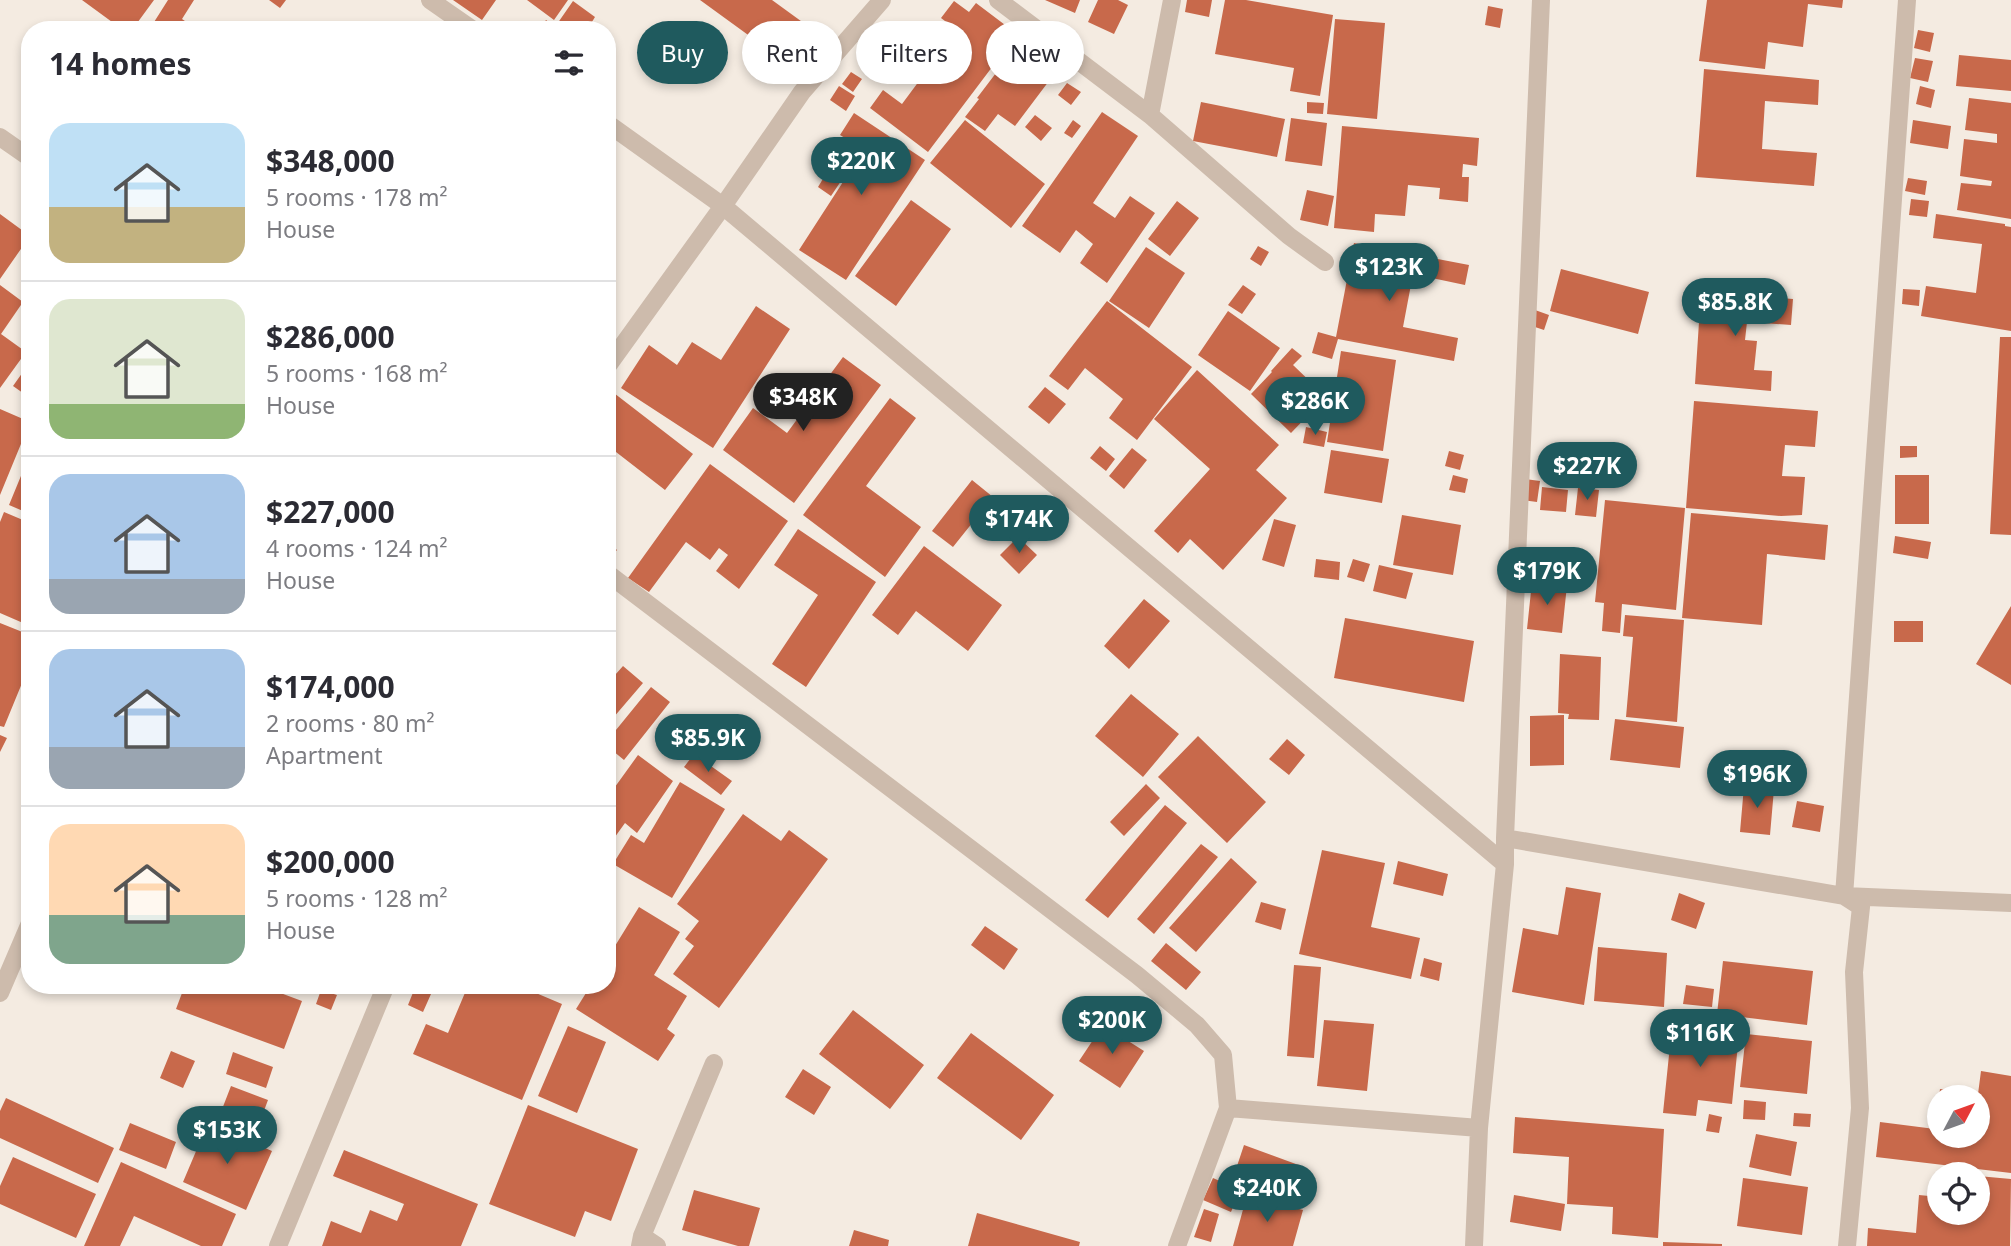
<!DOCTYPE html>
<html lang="en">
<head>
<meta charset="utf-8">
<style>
	body { margin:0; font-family:"Noto Sans",sans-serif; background:#f7f7f7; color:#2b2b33; height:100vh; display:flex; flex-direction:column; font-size:26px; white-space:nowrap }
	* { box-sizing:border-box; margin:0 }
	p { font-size:23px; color:#7c7c81 }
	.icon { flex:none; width:38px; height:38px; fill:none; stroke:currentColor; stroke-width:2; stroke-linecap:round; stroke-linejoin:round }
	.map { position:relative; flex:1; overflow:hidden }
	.details { position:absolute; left:21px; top:21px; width:595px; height:973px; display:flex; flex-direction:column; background:#fff; border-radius:28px; box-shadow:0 4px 10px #0003 }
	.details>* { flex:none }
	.hud { position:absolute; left:637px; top:21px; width:665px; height:63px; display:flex; gap:14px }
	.needle { width:46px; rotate:49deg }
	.controls { position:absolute; left:1927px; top:1085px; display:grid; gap:14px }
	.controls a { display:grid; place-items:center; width:63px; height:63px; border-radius:50%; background:#fff; box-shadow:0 4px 10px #0003; font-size:35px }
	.price { position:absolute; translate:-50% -60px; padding:0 16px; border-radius:24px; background:#1f5a5e; color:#fff; font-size:23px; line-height:46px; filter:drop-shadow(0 2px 4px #0008) }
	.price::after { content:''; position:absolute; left:50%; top:42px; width:21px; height:16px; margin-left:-10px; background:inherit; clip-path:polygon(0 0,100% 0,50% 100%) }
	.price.on { background:#222; color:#fff }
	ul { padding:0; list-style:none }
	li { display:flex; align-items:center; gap:21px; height:175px; padding:0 28px }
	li+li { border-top:2px solid #e1e1e2 }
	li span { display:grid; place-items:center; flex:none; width:196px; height:140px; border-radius:21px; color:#555 }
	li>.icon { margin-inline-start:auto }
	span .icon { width:84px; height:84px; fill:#fffc; stroke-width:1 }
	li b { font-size:30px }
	h2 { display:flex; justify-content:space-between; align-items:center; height:84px; padding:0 28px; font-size:30px }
	.pill { padding:0 24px; border-radius:32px; background:#fff; box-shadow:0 4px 10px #0003; font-size:24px; line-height:63px }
	.pill.on { background:#1f5a5e; color:#fff }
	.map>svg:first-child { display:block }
</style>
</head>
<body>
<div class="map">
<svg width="2011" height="1246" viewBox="0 0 2011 1246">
	<rect width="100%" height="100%" fill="#f4ebe1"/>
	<path fill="#c8694b" d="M82,0H154L132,30H123Z
		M168,0H194L182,19L198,30H149Z
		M269,0H286L280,8Z
		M453,0H496L482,20Z
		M527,0H568L554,20Z
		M700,0H772L805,24L781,59Z
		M1045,0H1080L1075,13Z
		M1098,0H1118L1128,5L1114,34L1088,22Z
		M1187,0H1212L1209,17L1185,12Z
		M1225,0H1246L1333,15L1320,96L1290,91L1294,68L1215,54Z
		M1707,0H1843L1842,8L1808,4L1803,47L1768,42L1765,69L1699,61Z
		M573,1L595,17L587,30H539L546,20L555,27Z
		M954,1L969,12L976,3L1017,34L928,152L870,108L883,90L902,104L957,30L941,18Z
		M1488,6L1503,9L1500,28L1485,25Z
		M1335,19L1385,23L1377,119L1327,114Z
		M364,23L374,30H359Z
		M1918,30L1934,33L1930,52L1914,48Z
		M1018,44L1055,73L1015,126L998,114L985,131L965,117L979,99L977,98Z
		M1959,55L2011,60V91L1956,86Z
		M1915,58L1933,61L1928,82L1910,78Z
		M1704,69L1819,80L1818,105L1765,101L1762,149L1817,153L1814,186L1696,177Z
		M851,72L862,79L853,92L842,84Z
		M1067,83L1081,92L1071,105L1058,95Z
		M839,86L855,96L846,111L830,100Z
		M1920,86L1935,90L1931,108L1916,104Z
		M1969,98L2011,103V219L1957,210L1961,183L1991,186L1992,181L1960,176L1964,139L1997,143V134L1965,130Z
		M1201,102L1285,119L1277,157L1193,141Z
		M1307,102L1324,103L1323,114L1307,113Z
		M1102,112L1138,136L1093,203L1115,218L1130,196L1155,213L1107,283L1080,263L1093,244L1076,230L1060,253L1022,226Z
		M854,113L925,160L846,280L799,250L852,168L839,160L850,141L840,135Z
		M1035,115L1052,128L1041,141L1025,127Z
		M1291,118L1327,123L1322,166L1285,161Z
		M965,120L1045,184L1011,228L930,163Z
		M1073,120L1081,126L1072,138L1064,133Z
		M1913,120L1951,126L1948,149L1910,143Z
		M1342,126L1479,138L1477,166L1463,164L1462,177H1469L1468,202L1439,199L1440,188L1408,185L1405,216L1375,214L1374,232L1334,228Z
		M829,169L843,178L831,196L818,187Z
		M1908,178L1927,181L1925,195L1905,191Z
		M1307,190L1334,196L1328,226L1300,220Z
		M1911,199L1929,201L1927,217L1909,215Z
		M911,200L951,229L896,306L855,276Z
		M1177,201L1199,218L1170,256L1148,239Z
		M0,214L30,236L0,279Z
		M1936,214L2005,224V226L2011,227V331L1921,316L1926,286L1976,293L1982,244L1933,238Z
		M1354,243L1469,265L1465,285L1413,274L1403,327L1458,338L1454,361L1338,339L1332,359L1312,353L1318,332L1336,337Z
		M1258,246L1269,252L1261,266L1250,259Z
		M1146,247L1185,273L1149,328L1109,301Z
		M1561,269L1649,292L1638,334L1550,311Z
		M0,285L23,302L1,334L26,352L0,388Z
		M1243,285L1256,294L1242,314L1228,305Z
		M1903,289L1920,290L1919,306L1902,304Z
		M1701,291L1793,299L1791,325L1747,322L1745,340L1757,341L1754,370L1772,371L1771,391L1695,384Z
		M1107,301L1192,367L1137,440L1109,418L1123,399L1085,368L1068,390L1049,376Z
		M756,306L790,329L713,448L621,388L649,345L677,365L692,342L721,360Z
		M1535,310L1549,315L1544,330L1529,325Z
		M1228,311L1280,348L1250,391L1198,355Z
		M2000,337H2011V535L1990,534Z
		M1292,348L1302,356L1293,365L1319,390L1307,402L1315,408L1291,433L1251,394L1272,372L1271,371Z
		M1341,351L1396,360L1383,451L1327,442Z
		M843,357L881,385L794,503L723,450L753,408L787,433Z
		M30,362V398L13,386Z
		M1197,370L1279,445L1256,470L1287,498L1223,570L1190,539L1178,553L1154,531L1210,469L1154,419Z
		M1045,387L1066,404L1049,424L1028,407Z
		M610,390L693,454L665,490L607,445V393Z
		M890,398L916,418L866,486L921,527L885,577L803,515Z
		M1694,401L1818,411L1815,447L1785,445L1782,476L1805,477L1802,515L1781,516L1686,508Z
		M0,409L30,422L0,495Z
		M1306,427L1327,432L1324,447L1303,443Z
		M1100,446L1115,459L1106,471L1090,458Z
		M1900,446H1917V457L1900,458Z
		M1132,448L1147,460L1124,489L1109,476Z
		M1331,450L1389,459L1382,503L1324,493Z
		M1449,451L1464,455L1460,470L1445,466Z
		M30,454V514L9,505Z
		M710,464L788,521L739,589L716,571L728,555L719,548L710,560L686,542L649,592L628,578Z
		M1453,475L1468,479L1465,493L1449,490Z
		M1895,475H1929V524H1895Z
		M1525,479L1540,481L1537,502L1523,500Z
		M972,480L993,497L953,547L932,531Z
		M1542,487L1568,490L1566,512L1540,510Z
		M1578,488L1599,490L1596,517L1575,515Z
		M1605,500L1685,508L1676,610L1622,604L1620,633L1602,631L1604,603L1595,602Z
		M4,512L30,523V626L0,613V522Z
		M1691,513L1828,525L1825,560L1767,554L1762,625L1682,618Z
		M1402,515L1461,525L1453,575L1393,565Z
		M1274,519L1296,525L1284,567L1262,560Z
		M798,529L876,582L806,687L772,664L818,595L774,565Z
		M1895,536L1931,542L1928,559L1893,553Z
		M1018,537L1037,555L1019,574L1000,555Z
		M607,541L617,550L607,561Z
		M924,546L1002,605L968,651L916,611L898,635L872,615Z
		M1316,559L1340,562L1339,580L1314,577Z
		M1353,559L1370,564L1364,582L1347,577Z
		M1379,565L1413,573L1406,599L1373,591Z
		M1532,582L1567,585L1562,633L1527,629Z
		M1144,599L1170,621L1129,669L1104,646Z
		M2011,606V685L1976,664Z
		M1625,615L1684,620L1677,722L1626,717L1633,637L1623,636Z
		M1345,618L1474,641L1464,702L1334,678Z
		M1894,621H1923V642H1894Z
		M0,623L30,635V672L27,671L4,727L0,726Z
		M1560,654L1601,657L1599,720L1568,719L1569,714L1558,713Z
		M623,666L643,683L607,725V684Z
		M651,687L670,702L624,760L607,746V741Z
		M1131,694L1179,734L1143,777L1095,736Z
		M1564,715V765L1530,766V716Z
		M1615,719L1684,727L1680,768L1610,760Z
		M0,735L7,738L0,752Z
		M1198,736L1266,802L1227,843L1158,777Z
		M1287,739L1305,755L1289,775L1269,759Z
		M694,754L732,781L721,795L684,767Z
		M638,755L673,781L637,833L625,823L607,848V798Z
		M680,782L725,809L672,898L613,864L631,835L644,843Z
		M1146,784L1160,798L1124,836L1110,822Z
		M1744,786L1774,789L1770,835L1740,832Z
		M1797,801L1824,806L1820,832L1792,827Z
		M1165,805L1187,823L1108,918L1085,900Z
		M743,814L781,841L789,830L828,859L719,1008L673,974L694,946L685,939L699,921L677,904Z
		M1201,844L1218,857L1154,934L1137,919Z
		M1322,850L1385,863L1371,927L1420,938L1411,979L1299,954Z
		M1231,858L1257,882L1196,952L1169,928Z
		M1398,861L1448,874L1443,896L1393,884Z
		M1566,887L1601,893L1584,1005L1512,992L1523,928L1558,935Z
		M1679,893L1705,903L1696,929L1671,920Z
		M1261,902L1286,909L1281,930L1255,922Z
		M639,907L680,932L654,975L687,996L667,1029L675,1035L658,1061L576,1009L591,985H607V959Z
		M985,926L1018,949L1004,970L971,945Z
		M1166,943L1201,972L1186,990L1151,961Z
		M1598,947L1667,953L1664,1007L1594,1001Z
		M1424,958L1442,963L1439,981L1420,976Z
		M1723,961L1813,971L1807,1025L1717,1014Z
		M1294,965L1321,967L1314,1058L1287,1056Z
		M185,985H259L302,1001L284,1049L176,1009Z
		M280,985H301L298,993Z
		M416,985H435L423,1012L408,1005Z
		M461,985H517L562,1004L522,1100L413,1054L426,1024L448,1033L467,988Z
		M559,985H576L573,992Z
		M1686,985L1714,989L1712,1007L1683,1004Z
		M321,990L337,995L331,1010L316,1004Z
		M853,1010L924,1065L890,1109L819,1054Z
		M1324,1020L1374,1024L1367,1091L1317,1086Z
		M1103,1025L1144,1051L1120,1088L1079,1061Z
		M568,1026L606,1042L577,1113L538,1096Z
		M1672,1026L1739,1034L1732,1104L1698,1100L1696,1116L1663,1113Z
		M971,1033L1054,1095L1021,1140L937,1078Z
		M1746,1034L1812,1041L1807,1094L1740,1087Z
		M171,1051L195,1061L183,1088L160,1078Z
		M233,1052L273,1067L266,1088L226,1074Z
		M803,1069L831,1087L814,1115L785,1097Z
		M1981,1071L2011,1076V1173L1876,1157L1880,1122L1935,1129L1937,1108H1939V1136H1978V1097H1939L1940,1089L1978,1094Z
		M231,1086L268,1100L256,1132L219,1117Z
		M6,1098L114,1148L98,1183L0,1138V1111Z
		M1744,1100L1766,1102L1765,1120L1743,1119Z
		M528,1105L638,1149L611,1221L585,1211L575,1237L489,1204Z
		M1794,1113L1811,1114L1810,1127L1793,1126Z
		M1709,1114L1722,1117L1719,1133L1706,1131Z
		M1515,1117L1664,1129L1658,1238L1612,1234L1613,1207L1567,1204L1569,1157L1513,1153Z
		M130,1123L176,1142L166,1169L119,1150Z
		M208,1123L272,1151L246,1210L183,1182Z
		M1756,1134L1797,1142L1791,1176L1749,1167Z
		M1244,1145L1304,1167L1294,1196L1234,1175Z
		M344,1150L478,1204L461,1246H322L331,1221L361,1233L370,1210L397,1221L404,1204L333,1176Z
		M13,1157L96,1194L76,1238L0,1204V1186Z
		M121,1162L236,1214L222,1246H201L134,1216L120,1246H84Z
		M1978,1176L2011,1179L2010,1246H1867L1868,1228L1916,1233L1919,1195L1939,1197V1213H1978Z
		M1213,1178L1240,1190L1231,1212L1203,1200Z
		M1743,1178L1808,1187L1802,1235L1737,1226Z
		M694,1190L760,1208L749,1246H738L682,1230Z
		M1247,1195L1303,1210L1293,1246H1233Z
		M1514,1195L1565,1204L1561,1231L1510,1222Z
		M1204,1209L1219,1214L1211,1242L1194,1237Z
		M977,1213L1080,1242L1079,1246H968Z
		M854,1230L889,1240L888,1246H849Z
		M1663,1242L1722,1244V1246H1663Z"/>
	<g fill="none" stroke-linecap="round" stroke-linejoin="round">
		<path stroke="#cdbbac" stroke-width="18" d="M430,0L473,30
			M998,0L1150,115L1289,236L1325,262
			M1150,115L1172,0
			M607,123L723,206L1505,864
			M0,137L30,158
			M607,367L723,206L802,92L882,0
			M607,573L1137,975L1197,1025L1223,1055L1228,1108L1177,1246
			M1505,838L1844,896L2011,903
			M0,993L30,923
			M1228,1108L1479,1128
			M642,1236L657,1246
			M278,1246L386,985
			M640,1246L642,1236L714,1063
			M1474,1246L1479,1128L1505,864V838L1541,0
			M1847,1246L1860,1108L1854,972L1861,907L1844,896L1907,0"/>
	</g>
</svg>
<div class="controls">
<a><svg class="needle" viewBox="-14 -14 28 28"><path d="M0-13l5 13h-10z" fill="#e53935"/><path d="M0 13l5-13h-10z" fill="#7c7c81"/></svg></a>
<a><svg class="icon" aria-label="locate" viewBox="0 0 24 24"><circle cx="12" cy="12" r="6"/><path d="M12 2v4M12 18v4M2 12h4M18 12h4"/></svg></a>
</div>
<b class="price" style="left:861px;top:197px">$220K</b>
<b class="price" style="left:1389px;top:303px">$123K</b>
<b class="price" style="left:1735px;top:338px">$85.8K</b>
<b class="price on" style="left:803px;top:433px">$348K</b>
<b class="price" style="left:1315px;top:437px">$286K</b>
<b class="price" style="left:1587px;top:502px">$227K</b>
<b class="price" style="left:1019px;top:555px">$174K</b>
<b class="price" style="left:1547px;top:607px">$179K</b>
<b class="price" style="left:708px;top:774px">$85.9K</b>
<b class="price" style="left:1757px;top:810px">$196K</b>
<b class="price" style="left:1112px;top:1056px">$200K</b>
<b class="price" style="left:1700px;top:1069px">$116K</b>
<b class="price" style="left:227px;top:1166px">$153K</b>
<b class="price" style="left:1267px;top:1224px">$240K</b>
<div class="hud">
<a class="pill on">Buy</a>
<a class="pill">Rent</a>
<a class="pill">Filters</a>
<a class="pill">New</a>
</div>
<section class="details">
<h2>14 homes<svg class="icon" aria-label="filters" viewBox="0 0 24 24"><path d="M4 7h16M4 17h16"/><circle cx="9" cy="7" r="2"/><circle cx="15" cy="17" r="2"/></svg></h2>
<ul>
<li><span style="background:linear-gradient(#bfe0f5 60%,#c2b280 0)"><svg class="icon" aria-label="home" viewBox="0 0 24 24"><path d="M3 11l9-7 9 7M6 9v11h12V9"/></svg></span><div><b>$348,000</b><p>5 rooms · 178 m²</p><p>House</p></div></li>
<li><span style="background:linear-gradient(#dfe7d0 75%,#8fb573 0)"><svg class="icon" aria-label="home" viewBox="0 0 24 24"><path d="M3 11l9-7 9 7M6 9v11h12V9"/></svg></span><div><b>$286,000</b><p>5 rooms · 168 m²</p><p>House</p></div></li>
<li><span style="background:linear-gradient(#a9c7e8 75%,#9aa5b1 0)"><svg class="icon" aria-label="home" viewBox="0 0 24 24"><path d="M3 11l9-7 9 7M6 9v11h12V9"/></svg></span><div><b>$227,000</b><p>4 rooms · 124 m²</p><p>House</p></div></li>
<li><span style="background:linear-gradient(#a9c7e8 70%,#9aa5b1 0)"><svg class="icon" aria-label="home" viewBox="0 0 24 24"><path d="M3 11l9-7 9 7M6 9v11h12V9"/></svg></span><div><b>$174,000</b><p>2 rooms · 80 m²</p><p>Apartment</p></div></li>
<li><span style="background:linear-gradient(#ffd9b3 65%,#7fa58c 0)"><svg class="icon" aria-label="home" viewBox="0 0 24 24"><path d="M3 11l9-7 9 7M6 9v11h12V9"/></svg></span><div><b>$200,000</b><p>5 rooms · 128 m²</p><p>House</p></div></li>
</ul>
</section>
</div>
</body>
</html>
